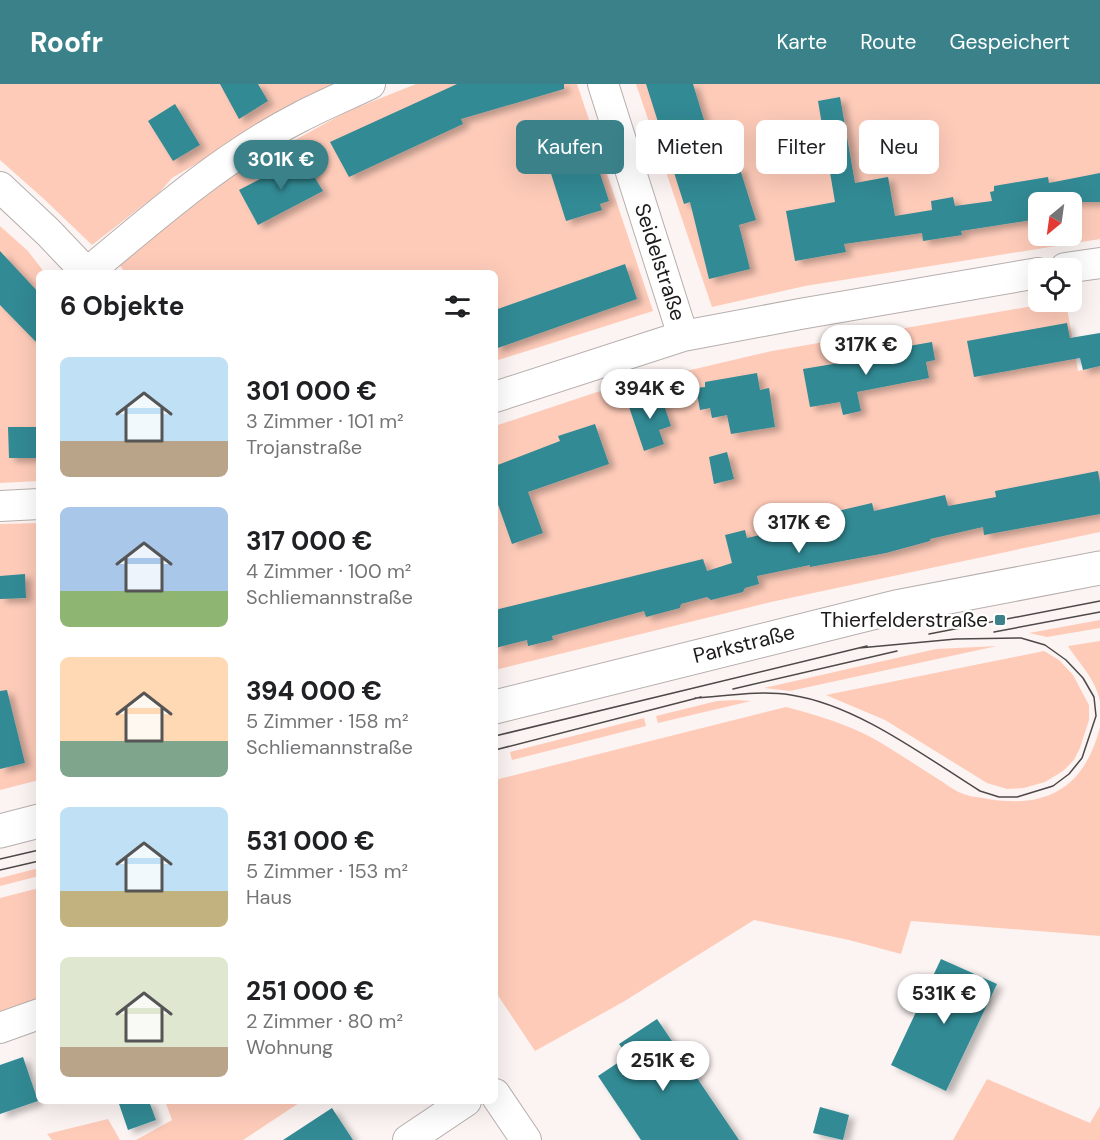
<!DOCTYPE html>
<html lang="de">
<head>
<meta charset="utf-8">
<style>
	body { margin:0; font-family:"DM Sans",sans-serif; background:#f6f6f6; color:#202124; height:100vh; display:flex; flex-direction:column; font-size:22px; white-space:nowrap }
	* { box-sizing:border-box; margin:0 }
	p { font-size:20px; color:#757577 }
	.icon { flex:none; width:33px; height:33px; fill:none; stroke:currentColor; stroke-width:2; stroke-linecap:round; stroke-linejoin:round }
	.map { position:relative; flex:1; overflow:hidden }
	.details { position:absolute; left:36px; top:186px; width:462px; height:834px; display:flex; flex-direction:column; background:#fff; border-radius:9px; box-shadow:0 6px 24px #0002 }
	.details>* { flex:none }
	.banner { position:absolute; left:516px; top:36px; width:494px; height:54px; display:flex; gap:12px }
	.needle { width:39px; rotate:209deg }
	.fabs { position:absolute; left:1028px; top:108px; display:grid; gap:12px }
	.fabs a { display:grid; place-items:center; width:54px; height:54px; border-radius:9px; background:#fff; box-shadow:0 6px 24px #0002; font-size:30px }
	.price { position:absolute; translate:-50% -51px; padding:0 14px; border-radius:21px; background:#fff; color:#222; font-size:20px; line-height:39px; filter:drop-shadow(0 2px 3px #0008) }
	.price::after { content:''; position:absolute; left:50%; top:36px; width:18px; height:14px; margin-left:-9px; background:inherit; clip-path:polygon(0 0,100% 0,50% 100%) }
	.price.selected { background:#3a818a; color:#fff }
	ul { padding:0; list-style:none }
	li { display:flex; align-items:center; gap:18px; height:150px; padding:0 24px }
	li span { display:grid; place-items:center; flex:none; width:168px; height:120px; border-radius:9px; color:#555 }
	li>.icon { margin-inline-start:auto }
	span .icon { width:72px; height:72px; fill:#fffc; stroke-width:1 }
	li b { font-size:26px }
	h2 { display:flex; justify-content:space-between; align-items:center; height:72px; padding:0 24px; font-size:26px }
	.pill { padding:0 21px; border-radius:9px; background:#fff; box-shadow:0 6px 24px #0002; font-size:21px; line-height:54px }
	.pill.selected { background:#3a818a; color:#fff }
	header { display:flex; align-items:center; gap:36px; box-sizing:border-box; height:84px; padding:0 30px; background:#3a818a; color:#fff }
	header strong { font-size:28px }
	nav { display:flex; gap:33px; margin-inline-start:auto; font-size:21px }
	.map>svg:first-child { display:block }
</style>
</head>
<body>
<header>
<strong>Roofr</strong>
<nav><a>Karte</a><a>Route</a><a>Gespeichert</a></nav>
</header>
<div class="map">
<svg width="1100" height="1056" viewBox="0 0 1100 1056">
	<defs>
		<filter id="shadow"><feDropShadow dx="6" dy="4" stdDeviation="3" flood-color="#0004"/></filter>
	</defs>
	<rect width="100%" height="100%" fill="#fcf4f2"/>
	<path fill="#fecbb9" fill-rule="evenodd" d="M0,0H332L172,94L159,109L92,161L44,115L0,76Z
		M416,0H577L653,227L495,277V189H125L119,180L165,138L253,79L346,28Z
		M636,0H1100V155L805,202L712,223ZM1038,118H1071V152H1038Z
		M0,142L28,167L45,189H39V397L0,399Z
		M1056,218H1066L1078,287L1100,282V448L771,518L495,586V342L597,308L772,267Z
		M39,439V696L0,706V440Z
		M1100,536V544L1047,553L1029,549Z
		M1100,557V618C1096,595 1080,581 1068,562Z
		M997,562L790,607L764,604L936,565Z
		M1044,567L1059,576L1073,591L1089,621V636L1080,664L1074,676L1063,687L1045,698L1024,704L1007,705L987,699L885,636L826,611Z
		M736,616L751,617L658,639L656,632L717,617Z
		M786,623C816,631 848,640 876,656C897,668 917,682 938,695C945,699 953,706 961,709C969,713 980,713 988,715C1049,725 1085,702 1100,643V852L911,837L901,870L849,856L754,836L623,918L535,967L495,907V696Z
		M644,634L646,642L512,676L510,668Z
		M39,784V792L0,802V794Z
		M39,804V915L0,928V814Z
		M987,995L1090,1039L1100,1022V1056H953Z
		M165,1017H302L243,1056H136L172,1036Z
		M108,1035L120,1056H52L47,1050Z"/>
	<path fill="#318a94" filter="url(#shadow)" d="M220,0H258L268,17L239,35Z
		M457,0H564V5L461,35L463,40L349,93L330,58Z
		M646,0H693L720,88L739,82L756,136L739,141L750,185L709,195L690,118L684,120Z
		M840,13L855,99L888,93L895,132L932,126L931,117L953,113L955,122L992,117L990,108L994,107V102L1048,93L1049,99L1100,89V118H1038V135L961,147L962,151L923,157L922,149L844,160L846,168L795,177L786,127L835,118L818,17Z
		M175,20L200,61L173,77L148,37Z
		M579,46L581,54L588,52L609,117L600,120L602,126L566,137L541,58Z
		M302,73L323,107L258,141L239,106Z
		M0,167L39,209V261L0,221Z
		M625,180L637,215L495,265V226Z
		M1067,239L1070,254L1100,249V282L1083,286L1080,274L974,293L967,257Z
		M932,258L935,276L926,278L929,294L857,308L861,327L843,331L840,318L810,323L803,285L881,272L880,267Z
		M757,289L760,306L769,304L775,343L731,350L727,331L712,334L710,324L700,326L696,304L705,303V298Z
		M660,309L671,342L659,346L664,360L644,367L628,320Z
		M595,340L609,380L528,408L543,449L512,460L495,412V382L560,357L558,352Z
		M8,343H38L39,374H9Z
		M727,368L734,395L714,400L709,373Z
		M1098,387L1100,399V430L984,451L983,443L930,455V457L886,469L810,483V481L757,492L759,500L745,504L743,508L711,516L707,513L681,520L680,524L646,533L644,527L552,552L553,556L528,562L527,556L495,564V526L703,475L707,487L732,479L725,451L745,446L747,454L801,442L799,436L872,419L874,427L945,411L948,422L996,413L995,407Z
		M25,490L26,514L0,515V492Z
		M7,606L25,679L0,685V607Z
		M941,875L997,900L946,1007L891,981Z
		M657,935L739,1056H641L598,992L628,972L619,960Z
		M23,973L38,1017L0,1030V981Z
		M118,1017H149L156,1036L128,1046Z
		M820,1023L849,1031L843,1056L813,1049Z
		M332,1024L353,1056H283Z"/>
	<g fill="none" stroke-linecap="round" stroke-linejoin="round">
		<g stroke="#b6afac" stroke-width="32">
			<path id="minor" d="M603,0L683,252
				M0,103L48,148L87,189
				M1065,184L1100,179
				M87,189C154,133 222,73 300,33C323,21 347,11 370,0
				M495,313L683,252L800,230L1038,189
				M0,422L39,420
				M0,944L39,930
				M495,1010L526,1056
				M408,1056L466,1017"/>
		</g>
		<g stroke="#b6afac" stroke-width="35">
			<path id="major" d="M495,623L896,523L1100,484
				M0,747L39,737"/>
		</g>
		<use href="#minor" stroke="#fff" stroke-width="30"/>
		<use href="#major" stroke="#fff" stroke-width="33"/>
		<path stroke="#4d4949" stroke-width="1.5" d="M994,548L1100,528
			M929,550L1100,517
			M733,605L897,567
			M695,614C726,612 760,606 791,611C857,621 924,672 980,707L999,713H1017L1053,702L1069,690L1082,674L1096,632L1094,613L1083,594L1066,576L1045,561L1021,554L956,555L859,564
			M495,652L867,562
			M495,666L701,613
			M0,775L39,766
			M0,786L39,777"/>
	</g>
	<rect fill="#3a818a" stroke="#fff" stroke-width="2" x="994" y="530" width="12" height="12" rx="3"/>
	<g text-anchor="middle" stroke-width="4.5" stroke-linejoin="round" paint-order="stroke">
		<g font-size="21" fill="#1e1b1b" stroke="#fff">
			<text transform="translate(660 178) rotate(72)" y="7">Seidelstraße</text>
			<text transform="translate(744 560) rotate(-14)" y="7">Parkstraße</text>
		</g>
		<g font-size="21" fill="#1e1b1b" stroke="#fff" text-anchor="end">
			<text x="988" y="543">Thierfelderstraße</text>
		</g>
	</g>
</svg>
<div class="fabs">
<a><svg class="needle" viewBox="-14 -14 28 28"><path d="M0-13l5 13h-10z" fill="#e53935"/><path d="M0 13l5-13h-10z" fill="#757577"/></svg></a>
<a><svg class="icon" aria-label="locate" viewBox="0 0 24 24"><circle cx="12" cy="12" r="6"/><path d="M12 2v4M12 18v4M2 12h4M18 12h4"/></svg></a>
</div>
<b class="price selected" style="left:281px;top:107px">301K €</b>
<b class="price" style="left:866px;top:292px">317K €</b>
<b class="price" style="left:650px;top:336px">394K €</b>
<b class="price" style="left:799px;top:470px">317K €</b>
<b class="price" style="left:944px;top:941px">531K €</b>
<b class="price" style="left:663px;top:1008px">251K €</b>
<div class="banner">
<a class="pill selected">Kaufen</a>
<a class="pill">Mieten</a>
<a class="pill">Filter</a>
<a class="pill">Neu</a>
</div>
<section class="details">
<h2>6 Objekte<svg class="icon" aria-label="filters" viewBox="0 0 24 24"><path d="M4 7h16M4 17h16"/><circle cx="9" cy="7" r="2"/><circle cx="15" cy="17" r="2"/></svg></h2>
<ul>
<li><span style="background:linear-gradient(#bfe0f5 70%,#b9a48a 0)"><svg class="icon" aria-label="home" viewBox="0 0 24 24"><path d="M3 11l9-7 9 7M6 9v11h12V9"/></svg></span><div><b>301 000 €</b><p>3 Zimmer · 101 m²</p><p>Trojanstraße</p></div></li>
<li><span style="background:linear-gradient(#a9c7e8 70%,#8fb573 0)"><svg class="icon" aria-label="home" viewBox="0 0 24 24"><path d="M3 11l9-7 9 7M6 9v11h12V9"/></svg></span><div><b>317 000 €</b><p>4 Zimmer · 100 m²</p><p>Schliemannstraße</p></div></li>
<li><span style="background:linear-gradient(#ffd9b3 70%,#7fa58c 0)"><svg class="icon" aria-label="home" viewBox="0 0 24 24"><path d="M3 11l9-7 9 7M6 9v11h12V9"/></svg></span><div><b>394 000 €</b><p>5 Zimmer · 158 m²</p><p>Schliemannstraße</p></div></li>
<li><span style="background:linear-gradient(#bfe0f5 70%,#c2b280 0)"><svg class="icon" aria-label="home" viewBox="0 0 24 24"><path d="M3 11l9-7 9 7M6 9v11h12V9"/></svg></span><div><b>531 000 €</b><p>5 Zimmer · 153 m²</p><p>Haus</p></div></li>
<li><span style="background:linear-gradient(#dfe7d0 75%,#b9a48a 0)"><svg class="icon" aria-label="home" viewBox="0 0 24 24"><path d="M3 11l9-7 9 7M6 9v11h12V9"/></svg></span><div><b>251 000 €</b><p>2 Zimmer · 80 m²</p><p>Wohnung</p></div></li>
</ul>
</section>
</div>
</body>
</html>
